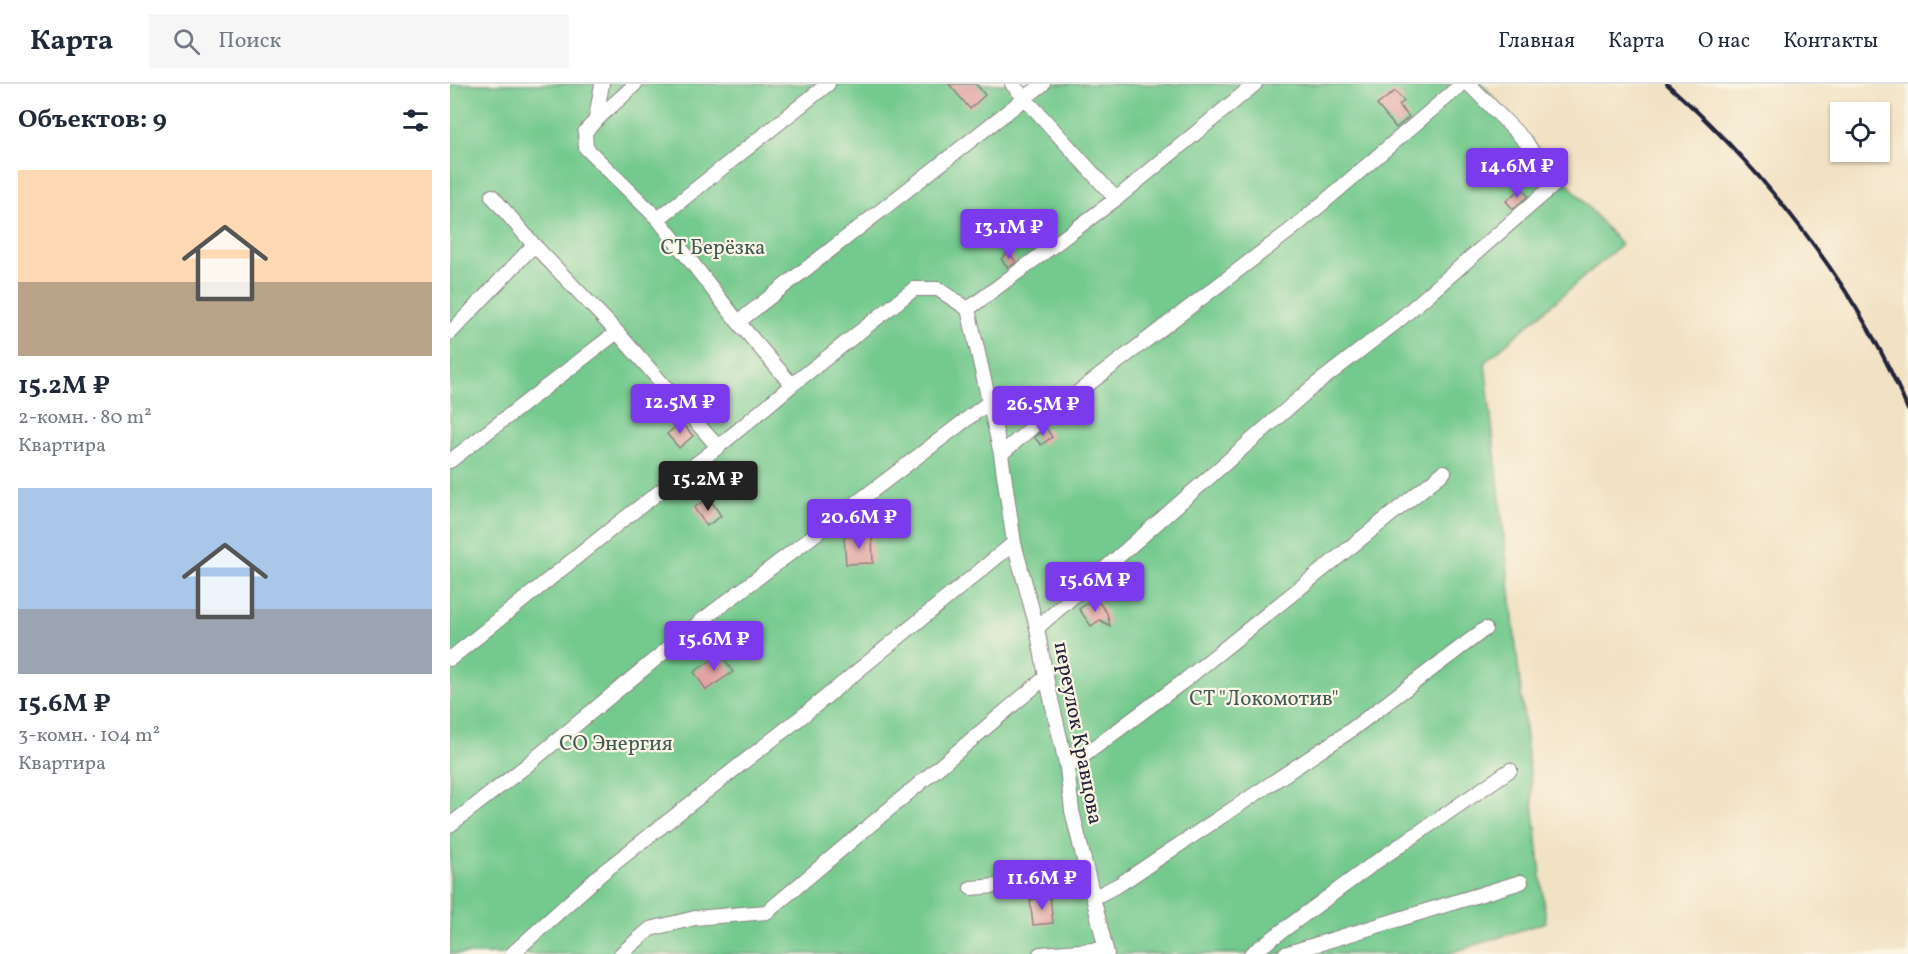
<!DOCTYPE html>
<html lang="ru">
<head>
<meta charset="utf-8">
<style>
	body { margin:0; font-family:Vollkorn,serif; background:#f6f6f7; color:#1f2937; height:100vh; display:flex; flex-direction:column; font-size:22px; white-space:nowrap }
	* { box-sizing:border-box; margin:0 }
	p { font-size:20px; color:#747a83 }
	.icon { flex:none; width:33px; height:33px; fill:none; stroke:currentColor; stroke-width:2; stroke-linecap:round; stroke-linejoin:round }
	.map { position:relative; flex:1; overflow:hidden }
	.drawer { display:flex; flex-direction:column; background:#fff; width:450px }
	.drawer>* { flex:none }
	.buttons { position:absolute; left:1380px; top:18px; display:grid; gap:12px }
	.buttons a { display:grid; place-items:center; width:60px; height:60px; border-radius:0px; background:#fff; box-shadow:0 2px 4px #0004; font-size:30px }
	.price { position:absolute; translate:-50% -51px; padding:0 14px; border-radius:6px; background:#7c3aed; color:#fff; font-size:20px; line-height:39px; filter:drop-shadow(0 2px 3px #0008) }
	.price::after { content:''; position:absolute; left:50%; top:36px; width:18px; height:14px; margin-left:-9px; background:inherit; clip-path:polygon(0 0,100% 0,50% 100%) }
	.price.on { background:#222; color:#fff }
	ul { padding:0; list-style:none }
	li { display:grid; align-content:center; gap:12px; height:318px; padding:0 18px }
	li span { display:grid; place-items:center; height:186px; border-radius:0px; color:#555 }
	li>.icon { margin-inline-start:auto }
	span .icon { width:108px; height:108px; fill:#fffc; stroke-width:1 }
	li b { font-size:26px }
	h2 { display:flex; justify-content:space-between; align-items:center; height:72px; padding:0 18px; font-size:26px }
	header { display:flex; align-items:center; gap:36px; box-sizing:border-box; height:84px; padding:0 30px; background:#fff; border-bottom:2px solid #e0e1e3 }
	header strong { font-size:28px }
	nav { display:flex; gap:33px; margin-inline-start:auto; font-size:21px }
	.search { width:420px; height:54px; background:#f6f6f7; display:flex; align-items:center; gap:15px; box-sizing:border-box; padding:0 21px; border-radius:0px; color:#747a83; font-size:22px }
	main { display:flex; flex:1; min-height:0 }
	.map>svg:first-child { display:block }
</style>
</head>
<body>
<header>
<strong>Карта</strong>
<div class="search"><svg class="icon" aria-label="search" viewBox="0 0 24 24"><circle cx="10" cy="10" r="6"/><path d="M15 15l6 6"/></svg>Поиск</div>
<nav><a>Главная</a><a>Карта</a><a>О нас</a><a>Контакты</a></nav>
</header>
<main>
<section class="drawer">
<h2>Объектов: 9<svg class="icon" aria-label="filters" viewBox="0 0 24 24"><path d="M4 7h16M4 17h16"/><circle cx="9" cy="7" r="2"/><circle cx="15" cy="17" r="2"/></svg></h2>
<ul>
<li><span style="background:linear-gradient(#ffd9b3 60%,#b9a48a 0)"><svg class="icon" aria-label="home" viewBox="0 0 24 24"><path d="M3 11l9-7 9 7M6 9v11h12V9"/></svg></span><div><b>15.2M ₽</b><p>2-комн. · 80 m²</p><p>Квартира</p></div></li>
<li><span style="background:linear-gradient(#a9c7e8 65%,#9aa5b1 0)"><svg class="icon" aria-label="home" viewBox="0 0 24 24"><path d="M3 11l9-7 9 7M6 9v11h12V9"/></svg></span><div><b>15.6M ₽</b><p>3-комн. · 104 m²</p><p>Квартира</p></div></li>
</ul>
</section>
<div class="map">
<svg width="1458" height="870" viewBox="0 0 1458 870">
	<rect width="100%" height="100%" fill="#fcf5e5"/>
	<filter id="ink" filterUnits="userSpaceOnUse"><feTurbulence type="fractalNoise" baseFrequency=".0167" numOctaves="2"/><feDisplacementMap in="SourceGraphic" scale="12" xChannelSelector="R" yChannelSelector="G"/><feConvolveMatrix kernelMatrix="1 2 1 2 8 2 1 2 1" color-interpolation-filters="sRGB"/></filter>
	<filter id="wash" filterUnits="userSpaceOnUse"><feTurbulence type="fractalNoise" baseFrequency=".008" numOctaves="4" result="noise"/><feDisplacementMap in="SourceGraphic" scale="24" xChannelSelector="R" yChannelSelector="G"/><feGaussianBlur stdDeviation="1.35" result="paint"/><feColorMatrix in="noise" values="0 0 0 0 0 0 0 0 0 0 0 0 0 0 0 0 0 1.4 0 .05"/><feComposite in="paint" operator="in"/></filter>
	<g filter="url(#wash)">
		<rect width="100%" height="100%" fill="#f2e2c4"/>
		<path fill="#73c98e" stroke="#4a7664" stroke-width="1.5" d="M0,0H1032L1171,161L1035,278L1096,838L997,870H0Z"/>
		<g id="blocks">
			<path fill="#e2a1a0" d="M499,0H526L535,11L520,25Z
				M945,7L954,17L949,21L959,33L946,44L927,21Z
				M1072,104L1078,112L1063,125L1056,117Z
				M559,168L566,178L558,184L551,175Z
				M231,338L243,352L229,364L217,350Z
				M596,344L602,353L591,361L584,353Z
				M255,416L258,421L262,418L271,432L257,442L244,424Z
				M422,451L423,479L396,480L394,453Z
				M641,517L643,520L648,517L657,529L660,542L650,536L641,542L629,525Z
				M271,570L283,588L256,606L244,588Z
				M600,813L603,839L583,841L580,816Z"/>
		</g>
	</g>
	<g filter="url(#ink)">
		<use href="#blocks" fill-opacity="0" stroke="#8a8280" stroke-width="1.5"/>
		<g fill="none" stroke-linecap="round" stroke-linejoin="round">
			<g stroke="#8a8280" stroke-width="16">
				<path id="minor" d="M185,0C169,17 150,30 135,48L136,64L208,135L288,238L342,301
					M562,0L666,115
					M146,34L152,0
					M42,112L84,161L167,248L268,363
					M208,135L378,0
					M518,225L551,370L564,459L587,544L596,593L617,684L622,727L657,870
					M518,225L666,115L805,0
					M288,238L593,0
					M0,249L84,161
					M551,370L585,341L846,142L1012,0
					M0,377L167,248
					M587,544L860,305L948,237L1104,101L1076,58L1019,0
					M0,575L170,438L268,363L342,301L464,205H488L518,225
					M617,684L734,597L994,388
					M0,741L76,682L255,534L538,319
					M521,804L637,795
					M643,814L670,800L897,649L1035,545
					M62,870L152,789L355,630L564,459
					M171,870L200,845L245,834L317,828L596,593
					M590,870L656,865
					M801,870L923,780L1060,686
					M835,870L1071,798"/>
			</g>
			<use href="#minor" stroke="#fff" stroke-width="14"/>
			<path stroke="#22223b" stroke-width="4" d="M1217,0C1314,86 1409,205 1458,326"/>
		</g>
	</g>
	<g text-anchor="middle" stroke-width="4.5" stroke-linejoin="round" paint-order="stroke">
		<g font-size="21" fill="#3e5c58" stroke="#fcf5e5">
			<text x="263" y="170">СТ Берёзка</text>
			<text x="814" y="621">СТ "Локомотив"</text>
			<text x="166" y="666">СО Энергия</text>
		</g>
		<g font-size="21" fill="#22223b" stroke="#fcf5e5">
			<text transform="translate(629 649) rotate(79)" y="7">переулок Кравцова</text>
		</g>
	</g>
</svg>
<div class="buttons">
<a><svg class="icon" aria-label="locate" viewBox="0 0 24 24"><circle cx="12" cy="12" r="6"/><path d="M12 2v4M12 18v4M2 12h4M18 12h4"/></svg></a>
</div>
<b class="price" style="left:1067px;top:115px">14.6M ₽</b>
<b class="price" style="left:559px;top:176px">13.1M ₽</b>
<b class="price" style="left:230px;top:351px">12.5M ₽</b>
<b class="price" style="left:593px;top:353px">26.5M ₽</b>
<b class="price on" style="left:258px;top:428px">15.2M ₽</b>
<b class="price" style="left:409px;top:466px">20.6M ₽</b>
<b class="price" style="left:645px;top:529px">15.6M ₽</b>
<b class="price" style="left:264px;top:588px">15.6M ₽</b>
<b class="price" style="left:592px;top:827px">11.6M ₽</b>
</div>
</main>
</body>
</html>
